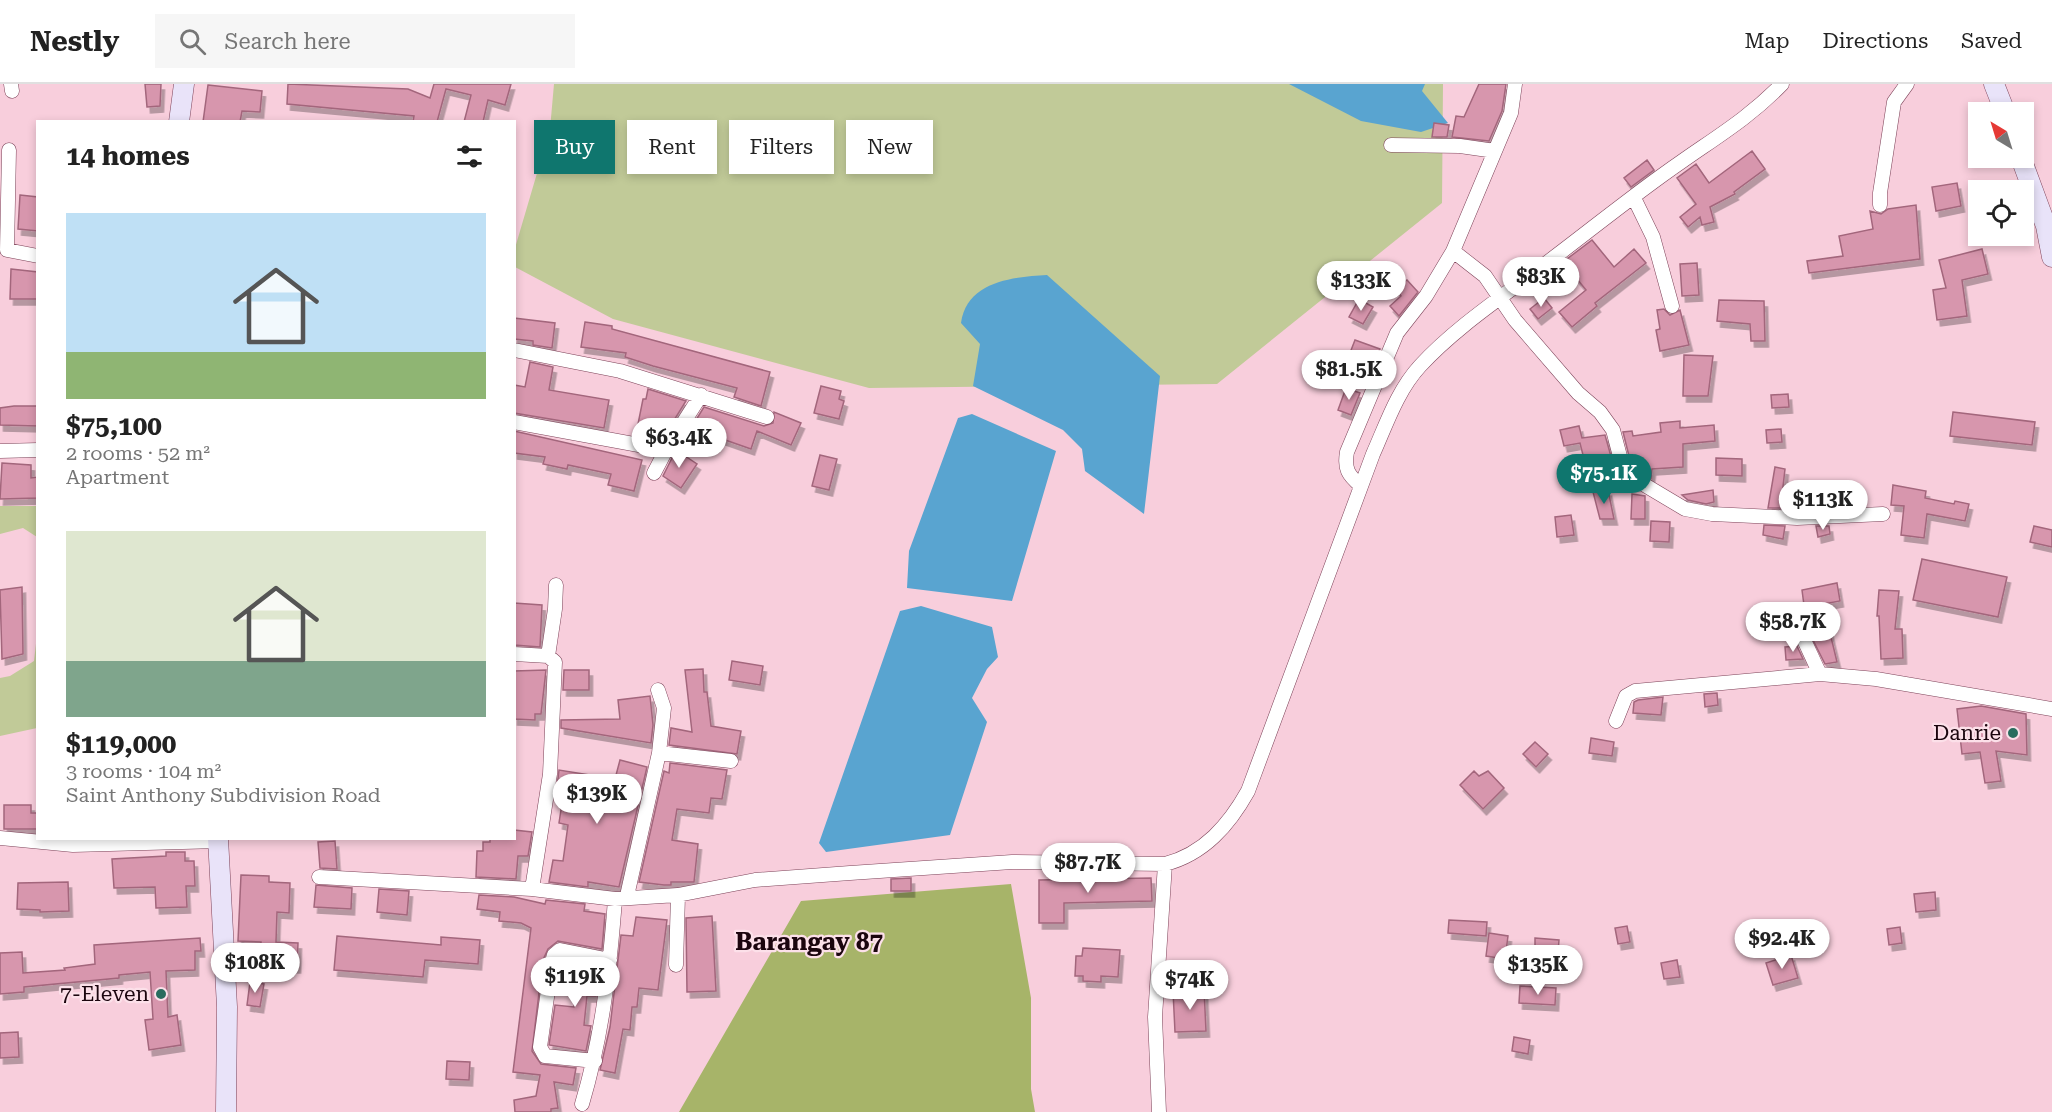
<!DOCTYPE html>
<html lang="en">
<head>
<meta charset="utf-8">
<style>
	body { margin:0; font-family:"Roboto Serif",serif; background:#f6f6f6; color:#222; height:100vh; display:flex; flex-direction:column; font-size:22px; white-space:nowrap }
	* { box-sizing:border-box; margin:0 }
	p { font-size:20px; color:#767676 }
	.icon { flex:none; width:33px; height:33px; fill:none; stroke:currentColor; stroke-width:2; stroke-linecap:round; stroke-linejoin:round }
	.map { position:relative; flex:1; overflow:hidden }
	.panel { position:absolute; left:36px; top:36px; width:480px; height:720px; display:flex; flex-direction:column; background:#fff; border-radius:0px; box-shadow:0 3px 9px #0003 }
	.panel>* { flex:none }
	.banner { position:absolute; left:534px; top:36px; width:570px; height:54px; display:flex; gap:12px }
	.needle { width:39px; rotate:322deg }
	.controls { position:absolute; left:1968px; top:18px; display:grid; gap:12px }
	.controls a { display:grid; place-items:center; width:66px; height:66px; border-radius:0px; background:#fff; box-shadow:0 3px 9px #0003; font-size:30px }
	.price { position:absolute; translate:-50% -51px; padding:0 14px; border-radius:21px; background:#fff; color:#222; font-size:20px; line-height:39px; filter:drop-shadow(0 2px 3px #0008) }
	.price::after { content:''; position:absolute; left:50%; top:36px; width:18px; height:14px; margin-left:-9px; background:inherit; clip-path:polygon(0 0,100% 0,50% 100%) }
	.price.active { background:#0f766e; color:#fff }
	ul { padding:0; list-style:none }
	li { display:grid; align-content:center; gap:12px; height:318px; padding:0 30px }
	li span { display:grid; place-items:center; height:186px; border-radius:0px; color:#555 }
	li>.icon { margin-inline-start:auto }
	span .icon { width:108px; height:108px; fill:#fffc; stroke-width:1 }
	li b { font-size:26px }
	h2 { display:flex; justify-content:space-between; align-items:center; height:72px; padding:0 30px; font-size:26px }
	.tag { padding:0 21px; border-radius:0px; background:#fff; box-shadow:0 3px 9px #0003; font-size:21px; line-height:54px }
	.tag.active { background:#0f766e; color:#fff }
	header { display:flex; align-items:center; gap:36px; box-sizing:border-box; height:84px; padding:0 30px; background:#fff; border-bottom:2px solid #e0e0e0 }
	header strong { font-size:28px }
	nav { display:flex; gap:33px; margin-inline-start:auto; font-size:21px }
	.search { width:420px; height:54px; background:#f6f6f6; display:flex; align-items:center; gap:15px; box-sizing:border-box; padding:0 21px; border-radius:0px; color:#767676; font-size:22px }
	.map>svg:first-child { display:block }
</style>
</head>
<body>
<header>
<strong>Nestly</strong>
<div class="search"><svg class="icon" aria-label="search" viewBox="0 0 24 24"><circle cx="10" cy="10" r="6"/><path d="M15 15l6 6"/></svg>Search here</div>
<nav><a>Map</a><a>Directions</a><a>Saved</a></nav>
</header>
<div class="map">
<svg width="2052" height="1028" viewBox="0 0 2052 1028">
	<defs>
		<filter id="shadow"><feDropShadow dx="3.5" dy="6" stdDeviation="0" flood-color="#0004"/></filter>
	</defs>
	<rect width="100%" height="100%" fill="#f8cedc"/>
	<path fill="#c1ca98" d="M554,0H1443L1442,119L1217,300L869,304L613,235L515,183V164L550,45Z
		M0,422H37V453L23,444L0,450Z
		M37,551V644L0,652V594L10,592L34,577Z"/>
	<path fill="#a7b469" d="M1011,800L1031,914V1005L1035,1028H679L801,817Z"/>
	<path fill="#59a4d0" d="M1289,0H1425L1422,7L1448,39L1421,48L1361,37Z
		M1047,191L1160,292L1144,430L1085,387L1082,365L1063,346L973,302L980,260L961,239C967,197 1013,193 1047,191Z
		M972,330L1056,367L1012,517L907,504L909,467L958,334Z
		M921,522L992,543L998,573L987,585L972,614L987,638L950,751L826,768L819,759L900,527Z"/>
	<path fill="#d796ad" stroke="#a3667c" stroke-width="1.5" filter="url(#shadow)" d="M145,0H161L160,22L147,23Z
		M288,0L408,5L430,14L434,0H511L505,21L488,16L483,38H464L471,11L446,5L437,38H413L414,32L287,20Z
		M1479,0H1506L1502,27L1489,57L1452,53L1456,32L1464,33Z
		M208,1L262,7L260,28L242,27L240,38H203Z
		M1434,39L1449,41L1447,53H1432Z
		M1752,67L1765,85L1734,108L1735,110L1710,123L1714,138L1702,141L1700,133L1688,143L1680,133L1696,120L1677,94L1696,80L1709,99Z
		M1647,76L1654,86L1631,103L1624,94Z
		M1957,99L1961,122L1936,127L1932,103Z
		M20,111L38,113V147L18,145Z
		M1916,121L1920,175L1809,189L1807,177L1843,172L1839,152L1873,145L1870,127L1881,130L1888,125Z
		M1592,156L1614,183L1634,165L1646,179L1595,219L1597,222L1572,243L1559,228L1586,206L1563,178Z
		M1982,165L1988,190L1962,196L1967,232L1937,236L1933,206L1946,204L1939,176Z
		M1697,179L1699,211L1682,212L1680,180Z
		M11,185L38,188V215H10Z
		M1407,196L1418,208L1399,232L1390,222L1401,212L1395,204Z
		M1544,214L1552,224L1538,235L1530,225Z
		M1359,215L1373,223L1363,240L1349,233Z
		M1719,216L1764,217L1765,257H1751L1750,240L1717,237Z
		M1664,225L1670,231L1680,226L1689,261L1660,267L1656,246L1660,245L1657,226Z
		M514,234L555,239L552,264L533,261V257L514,255Z
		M585,238L612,242V245L770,288L761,322L734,313L737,304L653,282L625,273L626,269L581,263Z
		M1355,256L1380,265L1373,284L1348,274Z
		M1684,271L1713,272L1708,312H1683Z
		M530,278L553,283L549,306L609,316L604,344L514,329V301L525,303Z
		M821,302L841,307L839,315L844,317L839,335L814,329Z
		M1346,304L1360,309L1351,331L1338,326Z
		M648,305L686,317L663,354L636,350L643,315H646Z
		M1788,310L1789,323L1772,324L1771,311Z
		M14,322H37L38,342L0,341V324Z
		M704,323L764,342L773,339L774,328L801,339L791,361L757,347L751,365L691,344Z
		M1953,328L2035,338L2032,361L1950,352Z
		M1680,337V344L1714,341L1715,357L1683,360V383L1652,385L1651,394L1639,384L1637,372H1629L1623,348L1632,347L1633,352L1661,348L1660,339Z
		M1579,342L1582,354L1605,351L1612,376L1598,378L1599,385L1587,387L1580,359L1564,362L1560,346Z
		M1781,345L1782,358L1767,359L1766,346Z
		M514,347L642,376L634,407L608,401L611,390L568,381L567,385L543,380L545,373L514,369Z
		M676,366L697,380L681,404L663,392Z
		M820,371L837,375L829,406L812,402Z
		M1716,374L1742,375V392L1716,391Z
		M2,379L31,381V394L38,393V414L0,415Z
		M1775,383L1785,385L1781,420L1823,413L1825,424H1768Z
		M1893,401L1926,407L1925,414L1954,420L1955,417L1969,420L1965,437L1927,430L1924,454L1901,451L1904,422L1891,421Z
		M1608,406L1614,435H1600L1593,408Z
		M1713,406L1714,418L1706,420L1688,416L1682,411Z
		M1632,410L1645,412V435H1631Z
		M1571,431L1574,451L1557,453L1555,433Z
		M1651,437L1670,438L1669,458L1650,457Z
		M1764,441L1785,442L1783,455L1763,451Z
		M1816,442H1829L1830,450L1818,453Z
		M2034,442L2052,446V463L2030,458Z
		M1922,475L2007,493L1998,533L1913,516Z
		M1837,499L1840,517L1823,520L1837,578L1825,580L1807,544L1802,506Z
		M22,503L23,570L2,575L0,506Z
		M1879,506L1899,507L1895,545H1902L1903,574L1881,575L1879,532H1877Z
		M514,519L542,521L540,563L514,561Z
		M1797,562L1803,575L1786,576L1785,563Z
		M732,577L763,582L760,601L729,596Z
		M703,585L704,608H707L711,642L741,647L737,670L669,661L671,644L692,648L685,586Z
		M546,586L541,630H535V636L514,635V587Z
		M564,586H589V606H563Z
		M1717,609L1718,621L1705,623L1704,610Z
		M650,612L653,641L651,659L561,644V636L620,635L618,616Z
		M1663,613L1661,631L1633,629L1634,618L1638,616Z
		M1981,622L2026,630L2027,671L1996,667L2001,697L1985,699L1980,668L1962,670L1957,625Z
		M1591,654L1614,658L1612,672L1589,669Z
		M1535,658L1548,670L1536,683L1523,670Z
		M620,676L647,683L619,803L588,798V803L549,798L553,776L563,777L568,741L559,739L563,713L556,711L559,686L615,695Z
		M670,679L727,686L722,715L711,714L709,729L677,725L672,756L698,760L694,798H671V801H664L639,798L664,687L669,689Z
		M1474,687L1479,692L1488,687L1504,704L1483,725L1460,701Z
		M4,721H31V729H38V745H4Z
		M514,746L532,748L528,772H518L516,795L476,793L477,767H483V758H490V754H514Z
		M335,757L337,785L320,784L318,758Z
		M166,768H185V777H194L195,802H186L187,823L156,824L155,803L114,804L112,775L166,772Z
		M241,791L269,792V798L290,799L289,829L277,828L276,858L298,859L297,883L260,882L261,858L238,857Z
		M911,794V807H891V795Z
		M1151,794L1152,817L1064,819V839H1039V796Z
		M68,798L69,827L40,828V826L17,825L18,799Z
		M316,801L352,804L351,825L314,823Z
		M379,805L409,807L407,831L377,828Z
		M1935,808L1936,826L1916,828L1914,810Z
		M479,811L514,813L545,820L546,816L585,820L584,827L605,830L602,865L558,857L548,865L543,876L532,967L541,980L576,984L573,1001L554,998L558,1024L551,1025V1028H515L514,1016L536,1012L540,991L513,988L531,844L521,839L499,837L500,828L477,825Z
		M712,832L716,907L687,908L686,834Z
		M636,833L667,836L658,906L639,904L637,923H632L630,946L623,945L615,989L600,986L610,943L621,851L633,852Z
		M1449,836L1487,838L1486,852L1448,849Z
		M1627,842L1630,858L1618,860L1615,844Z
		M1900,843L1902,859L1889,861L1887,845Z
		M1489,849L1508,852L1505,875L1486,872Z
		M337,852L441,861V853L480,856L478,880L425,876L423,893L334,886Z
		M200,854L201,867H195V886L166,887L168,933L177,931L181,961L149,966L145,936L153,935L150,888L119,891V894L24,903V908L0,910V869L22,868L23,889L65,886L64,884L95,880L94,861Z
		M1535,854L1559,856L1558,869L1535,868Z
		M1083,864L1120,866L1118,893L1101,892V898L1083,897V892H1075L1076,872H1082Z
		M1791,871L1798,894L1773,901L1766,879Z
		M562,876L600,883L596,912H587L584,941L591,942L586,967L549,961L555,921L574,923L576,895L559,893Z
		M1677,876L1680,893L1664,895L1661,879Z
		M250,898L264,900L260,923L247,921Z
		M1520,902L1556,904L1555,921L1519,919Z
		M1204,905L1206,947L1175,948L1173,907Z
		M18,948L19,973L0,974V949Z
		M1514,953L1530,956L1528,970L1512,967Z
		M447,977L470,978L469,996L446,995Z"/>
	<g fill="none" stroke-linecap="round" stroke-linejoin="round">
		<g stroke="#7d4359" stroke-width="15">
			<path id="street" d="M11,0L12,7
				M1391,61L1460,62L1495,67
				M9,66L7,166L38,172
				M1634,114L1653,153L1672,222
				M1880,121V109L1894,18L1907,0
				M1453,167L1485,192L1515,236L1578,309L1600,328L1613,346L1621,376L1638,397L1685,425L1712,430L1797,434L1883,430
				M514,266L620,287L767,333
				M514,338L666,366L701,311
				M0,367L38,366
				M654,389L666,366
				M1361,402C1348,391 1344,385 1347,368L1397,249L1426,212L1453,167L1511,29L1515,0
				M1784,529C1802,544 1809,569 1820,590
				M514,570L548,572L555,578L550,690L532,805
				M548,572L555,525L556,501
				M658,606L664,624L659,669
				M1616,637L1626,612L1635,607L1820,590L1876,595L2052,625
				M0,754L73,761L219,757
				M319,793L532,805L615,815L678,811L755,796L850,789L1012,778L1165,780C1204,770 1229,741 1248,707L1373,370C1386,341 1397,307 1420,282C1454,245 1499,215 1540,184C1587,149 1633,111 1681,78C1718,52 1750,33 1782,0
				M627,812L659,669L731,677
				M676,881L678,811
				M595,977L545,972L540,963L552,878L554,871L560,866L610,876
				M582,1020C602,953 610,884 615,815
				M1159,1028L1155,933L1165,780"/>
		</g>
		<g stroke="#7d4359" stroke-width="21">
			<path id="secondary" d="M1994,0L2005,28
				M179,38L184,0
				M2021,74L2046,142L2052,173
				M218,754L227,923L226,1028"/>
		</g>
		<use href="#street" stroke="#fff" stroke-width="14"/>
		<use href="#secondary" stroke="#e9e3f9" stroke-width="20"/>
	</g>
	<g fill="#296c5e" stroke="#fce0e9" stroke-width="2">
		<circle cx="2013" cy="649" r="6"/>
		<circle cx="161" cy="910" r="6"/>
	</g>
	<g text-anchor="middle" stroke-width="4.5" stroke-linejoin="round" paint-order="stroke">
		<g font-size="21" fill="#1b050e" stroke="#fce0e9" text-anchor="end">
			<text x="2001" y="656">Danrie</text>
			<text x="149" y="917">7-Eleven</text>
		</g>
		<g font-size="24" font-weight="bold" fill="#1b050e" stroke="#fce0e9">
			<text x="809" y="866">Barangay 87</text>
		</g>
	</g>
</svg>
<div class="controls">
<a><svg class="needle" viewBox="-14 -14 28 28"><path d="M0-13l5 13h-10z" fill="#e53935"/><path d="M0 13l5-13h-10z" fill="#767676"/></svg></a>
<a><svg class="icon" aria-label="locate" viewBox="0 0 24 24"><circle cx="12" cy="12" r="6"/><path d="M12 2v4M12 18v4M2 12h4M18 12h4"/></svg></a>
</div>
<b class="price" style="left:1541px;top:224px">$83K</b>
<b class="price" style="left:1361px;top:228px">$133K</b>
<b class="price" style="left:1349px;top:317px">$81.5K</b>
<b class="price" style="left:679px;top:385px">$63.4K</b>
<b class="price active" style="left:1604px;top:421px">$75.1K</b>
<b class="price" style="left:1823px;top:447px">$113K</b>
<b class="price" style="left:1793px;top:569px">$58.7K</b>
<b class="price" style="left:597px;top:741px">$139K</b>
<b class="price" style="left:1088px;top:810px">$87.7K</b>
<b class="price" style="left:1782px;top:886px">$92.4K</b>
<b class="price" style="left:255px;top:910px">$108K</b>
<b class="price" style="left:1538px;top:912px">$135K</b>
<b class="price" style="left:575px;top:924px">$119K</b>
<b class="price" style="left:1190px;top:927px">$74K</b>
<div class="banner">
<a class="tag active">Buy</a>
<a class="tag">Rent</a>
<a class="tag">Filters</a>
<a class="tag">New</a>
</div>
<section class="panel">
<h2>14 homes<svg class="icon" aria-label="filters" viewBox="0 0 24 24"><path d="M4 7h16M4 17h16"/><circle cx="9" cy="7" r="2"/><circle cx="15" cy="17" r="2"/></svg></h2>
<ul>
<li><span style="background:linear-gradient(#bfe0f5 75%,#8fb573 0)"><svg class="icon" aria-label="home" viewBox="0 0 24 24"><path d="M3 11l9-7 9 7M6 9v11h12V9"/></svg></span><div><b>$75,100</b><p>2 rooms · 52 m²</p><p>Apartment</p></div></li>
<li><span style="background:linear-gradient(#dfe7d0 70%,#7fa58c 0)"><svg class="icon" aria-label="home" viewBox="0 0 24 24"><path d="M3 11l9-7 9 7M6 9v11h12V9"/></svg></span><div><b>$119,000</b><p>3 rooms · 104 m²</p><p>Saint Anthony Subdivision Road</p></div></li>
</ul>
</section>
</div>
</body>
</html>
